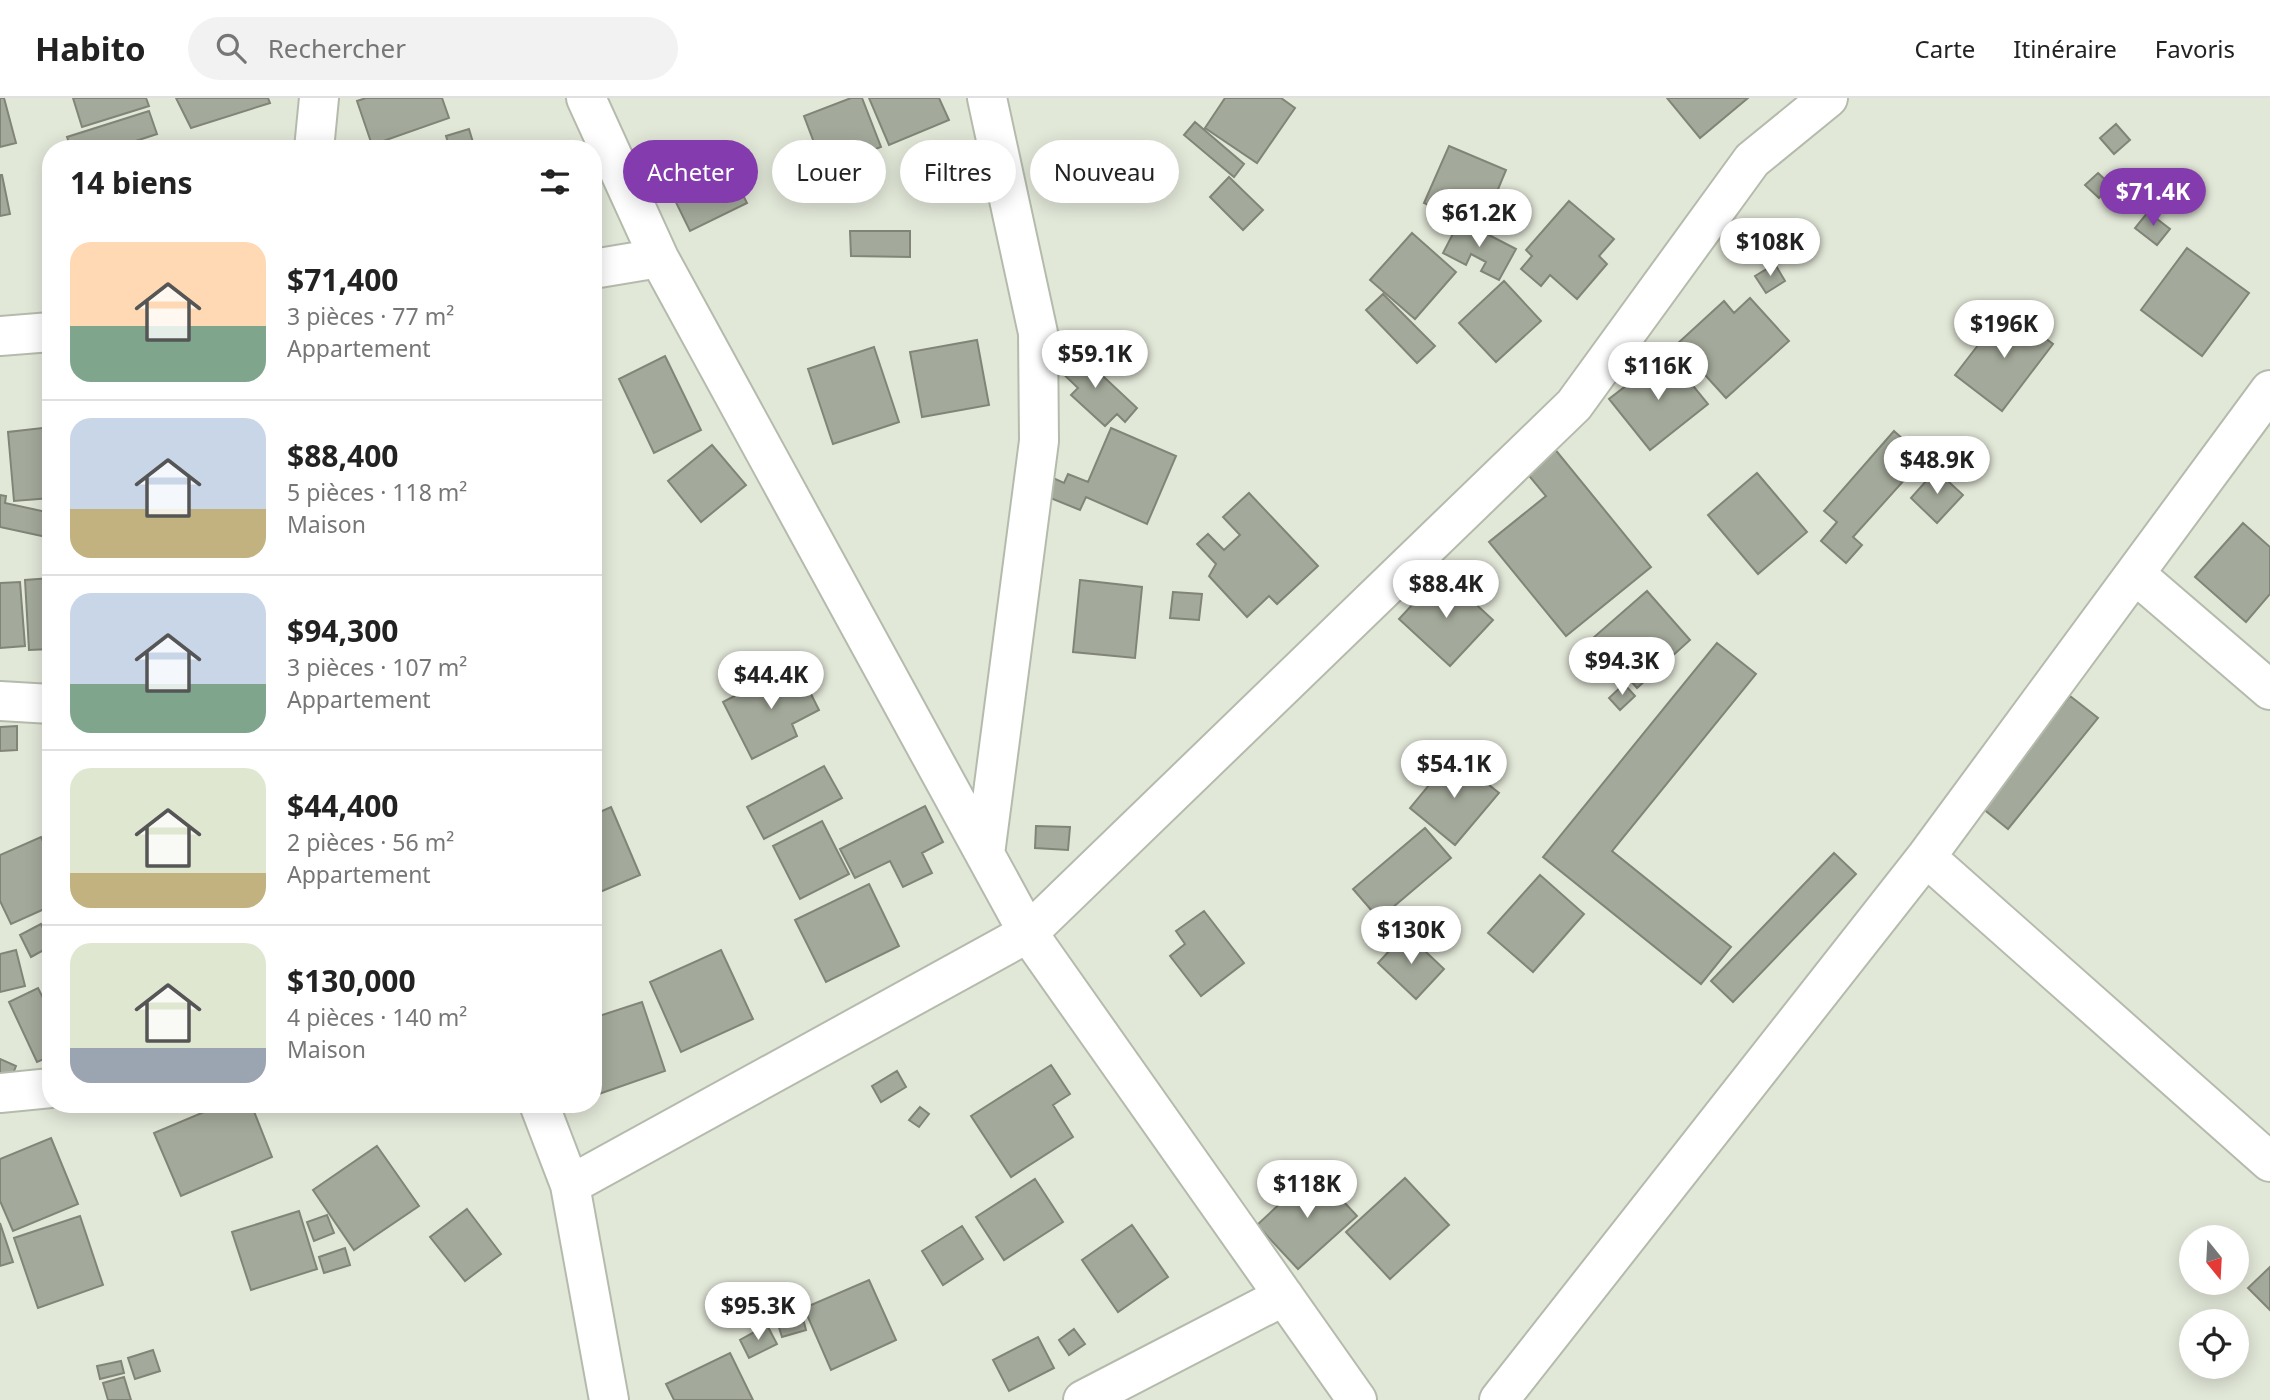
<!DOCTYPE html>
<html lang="fr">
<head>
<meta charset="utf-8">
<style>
	body { margin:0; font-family:"Noto Sans",sans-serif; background:#f2f2f2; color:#222; height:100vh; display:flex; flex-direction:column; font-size:26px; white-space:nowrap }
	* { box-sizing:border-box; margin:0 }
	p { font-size:23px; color:#767676 }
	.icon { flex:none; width:38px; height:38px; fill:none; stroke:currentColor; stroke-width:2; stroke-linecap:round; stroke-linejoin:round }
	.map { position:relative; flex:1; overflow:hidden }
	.side { position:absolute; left:42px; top:42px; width:560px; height:973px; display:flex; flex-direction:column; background:#fff; border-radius:28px; box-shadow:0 4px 18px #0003 }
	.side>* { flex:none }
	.hud { position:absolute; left:623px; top:42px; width:665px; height:63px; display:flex; gap:14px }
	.needle { width:46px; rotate:162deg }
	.tools { position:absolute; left:2179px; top:1127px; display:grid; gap:14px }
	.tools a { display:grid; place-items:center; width:70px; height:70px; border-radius:50%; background:#fff; box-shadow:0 4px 18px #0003; font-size:35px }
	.price { position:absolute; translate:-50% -60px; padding:0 16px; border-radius:24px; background:#fff; color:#222; font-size:23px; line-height:46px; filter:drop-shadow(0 2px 4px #0008) }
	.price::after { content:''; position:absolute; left:50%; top:42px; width:21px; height:16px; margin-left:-10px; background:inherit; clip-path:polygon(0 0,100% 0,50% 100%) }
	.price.selected { background:#833bad; color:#fff }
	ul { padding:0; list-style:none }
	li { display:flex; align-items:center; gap:21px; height:175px; padding:0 28px }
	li+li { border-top:2px solid #e0e0e0 }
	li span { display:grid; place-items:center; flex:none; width:196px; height:140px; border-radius:21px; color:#555 }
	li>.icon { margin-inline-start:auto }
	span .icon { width:84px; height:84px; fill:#fffc; stroke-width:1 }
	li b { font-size:30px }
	h2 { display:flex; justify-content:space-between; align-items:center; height:84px; padding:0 28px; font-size:30px }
	.chip { padding:0 24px; border-radius:32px; background:#fff; box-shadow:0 4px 18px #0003; font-size:24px; line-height:63px }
	.chip.selected { background:#833bad; color:#fff }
	header { display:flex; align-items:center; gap:42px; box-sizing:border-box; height:98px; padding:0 35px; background:#fff; border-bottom:2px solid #e0e0e0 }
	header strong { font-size:33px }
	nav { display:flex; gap:38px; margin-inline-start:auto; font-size:24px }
	.search { width:490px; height:63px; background:#f2f2f2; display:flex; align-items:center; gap:18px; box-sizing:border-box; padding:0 24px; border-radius:38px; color:#767676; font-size:26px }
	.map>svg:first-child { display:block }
</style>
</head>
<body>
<header>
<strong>Habito</strong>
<div class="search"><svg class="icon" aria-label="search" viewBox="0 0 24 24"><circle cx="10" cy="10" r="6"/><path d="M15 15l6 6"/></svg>Rechercher</div>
<nav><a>Carte</a><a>Itinéraire</a><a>Favoris</a></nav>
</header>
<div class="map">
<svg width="2270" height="1302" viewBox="0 0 2270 1302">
	<rect width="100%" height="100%" fill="#e2e8d8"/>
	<path fill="#a4aa9b" stroke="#808577" stroke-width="2" d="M0,0H4L16,45L0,49Z
		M73,0H146L149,8L82,29Z
		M176,0H268L270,5L191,30Z
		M366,0H442L449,20L372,47L357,3Z
		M851,0H862L881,49L824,71L804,18Z
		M869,0H939L949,22L889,47Z
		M1225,0H1281L1295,10L1257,65L1205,30Z
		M1667,0H1748L1700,40Z
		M149,13L157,36L111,51H71L67,39Z
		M1195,24L1244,66L1234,79L1184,37Z
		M2116,26L2130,42L2114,56L2100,40Z
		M469,31L475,51H450L446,38Z
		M1449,48L1506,72L1482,130L1424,105Z
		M720,51L747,105L690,133L664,80Z
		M2098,75L2111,87L2099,100L2085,87Z
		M0,77H2L10,116L0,118Z
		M1229,79L1263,112L1243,132L1210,99Z
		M1569,103L1614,141L1599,158L1607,166L1577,201L1550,177L1541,188L1521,171L1532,158L1526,152Z
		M2148,114L2170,131L2157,147L2135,130Z
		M1460,122L1516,151L1499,182L1481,173L1486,164L1471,156L1466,167L1443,155Z
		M850,133H910V159L851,158Z
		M1412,135L1456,174L1415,221L1370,182Z
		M2187,150L2249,195L2202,258L2141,212Z
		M1775,166L1785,183L1766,195L1755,178Z
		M1504,183L1541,223L1496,264L1459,225Z
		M1383,196L1435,248L1417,265L1366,212Z
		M1750,200L1789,243L1726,300L1677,246L1724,203L1734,215Z
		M2006,211L2053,246L2002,313L1955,277Z
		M977,242L989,307L922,319L910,254Z
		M874,249L899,324L833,346L808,271Z
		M1073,250L1137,310L1125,324L1117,316L1105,328L1071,297L1078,290L1055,268Z
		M1667,256L1708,306L1650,352L1609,301Z
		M665,258L701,332L654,355L619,281Z
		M51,329V400L14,403L8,334Z
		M1111,330L1176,358L1147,426L1086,399L1080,412L1043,397L1051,379L1064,385L1068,376L1088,384Z
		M1894,333L1924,360L1853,439L1862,447L1846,465L1821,443L1837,424L1824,413Z
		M1549,344L1651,469L1566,538L1489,444L1546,398L1521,368Z
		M712,347L746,387L701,424L668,383Z
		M1936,372L1963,397L1937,425L1911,400Z
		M1757,375L1807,434L1758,476L1708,417Z
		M1249,395L1318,468L1277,506L1269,498L1247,519L1209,478L1216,466L1197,446L1208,436L1224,452L1240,437L1223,419Z
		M0,397L6,398L5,405L51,415V440L0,429Z
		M2243,425L2270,449V496L2246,524L2195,479Z
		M1442,475L1493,522L1450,568L1399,521Z
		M51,480V551L29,552L25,482Z
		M1080,482L1142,489L1135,560L1073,554Z
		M20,484L25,548L0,550V485Z
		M1647,493L1690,542L1637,590L1593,540Z
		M1173,494L1202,496L1199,522L1170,520Z
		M1717,545L1756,576L1612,753L1731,849L1701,886L1543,759Z
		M1592,553L1606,567L1593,580L1579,565Z
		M796,566L819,612L792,626L797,638L752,661L723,604Z
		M1624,586L1635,598L1620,612L1609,600Z
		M2070,598L2098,620L2008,731L1981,709Z
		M17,628V652L0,653V629Z
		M1453,658L1499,695L1455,747L1410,710Z
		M824,668L842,700L764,741L747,709Z
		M925,708L943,744L922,755L932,775L903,789L890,763L855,780L840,751Z
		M611,709L640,777L593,797V717Z
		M822,723L849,776L800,801L773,748Z
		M1036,728L1070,729L1068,752L1035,750Z
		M1425,730L1451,760L1379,821L1353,791Z
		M41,739L51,761V808L11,826L0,803V757Z
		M1834,755L1856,776L1733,904L1711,883Z
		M1540,777L1584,816L1533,874L1488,835Z
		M869,786L899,848L826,884L795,822Z
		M1204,813L1244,865L1201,898L1170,858L1185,846L1176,833Z
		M41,826L51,848L31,859L20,837Z
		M1406,835L1444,871L1416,901L1378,865Z
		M16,852L25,888L0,894V856Z
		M721,852L753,921L681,954L650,884Z
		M38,890L51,916V958L37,964L9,904Z
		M642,904L665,973L593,998V920Z
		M0,961L16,968L10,983L0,979Z
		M1051,967L1070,996L1053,1007L1073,1039L1011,1079L971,1018Z
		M897,973L906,989L881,1004L872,988Z
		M223,1006H251L272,1059L181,1098L154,1035Z
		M920,1009L929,1016L919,1029L909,1022Z
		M51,1040L78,1106L13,1133L0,1103V1061Z
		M377,1048L419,1108L354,1152L313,1092Z
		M1315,1073L1357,1118L1298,1171L1257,1127Z
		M1405,1080L1449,1127L1390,1181L1346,1134Z
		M1035,1081L1063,1124L1004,1162L976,1119Z
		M467,1111L501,1156L465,1183L430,1139Z
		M299,1113L317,1171L251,1192L232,1134Z
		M327,1117L334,1135L314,1143L307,1124Z
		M80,1118L103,1187L38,1210L14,1140Z
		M0,1125L13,1164L0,1168Z
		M1132,1127L1168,1179L1118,1214L1082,1162Z
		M962,1128L983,1161L943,1187L922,1153Z
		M345,1150L350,1167L324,1175L319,1159Z
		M2270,1169V1212L2248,1190Z
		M869,1182L896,1242L831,1272L804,1210Z
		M801,1213L806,1232L782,1239L776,1220Z
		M767,1227L777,1246L749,1260L740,1242Z
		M1074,1231L1085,1246L1069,1257L1059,1242Z
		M1038,1239L1054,1270L1009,1293L993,1262Z
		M153,1252L160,1273L135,1281L128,1260Z
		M730,1255L753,1302H674L666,1286Z
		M121,1263L124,1275L100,1281L97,1268Z
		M124,1279L131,1302H108L103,1285Z"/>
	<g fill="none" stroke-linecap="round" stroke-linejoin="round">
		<g stroke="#b5bbac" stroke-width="42">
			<path id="minor" d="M586,0L659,160L1028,835L1357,1302
				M314,51L319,0
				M593,171L659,160
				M0,238L51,234
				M2135,476L2270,592
				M0,603L51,606
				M985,756L1039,343L1038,235L987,0
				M1926,759L2270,1064
				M0,995L51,990
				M539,1006L570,1087L609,1302
				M570,1087L1028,835L1574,307L1752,62L1828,0
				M1083,1302L1284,1198
				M1499,1302L1926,759L2270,292"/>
		</g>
		<use href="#minor" stroke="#fff" stroke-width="38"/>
	</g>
</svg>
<div class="tools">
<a><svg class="needle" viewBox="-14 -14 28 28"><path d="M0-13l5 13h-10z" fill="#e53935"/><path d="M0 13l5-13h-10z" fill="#767676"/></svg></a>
<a><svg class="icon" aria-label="locate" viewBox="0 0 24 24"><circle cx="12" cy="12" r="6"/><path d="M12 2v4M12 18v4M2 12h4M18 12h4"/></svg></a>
</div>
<b class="price selected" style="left:2153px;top:130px">$71.4K</b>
<b class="price" style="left:1479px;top:151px">$61.2K</b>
<b class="price" style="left:1770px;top:180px">$108K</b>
<b class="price" style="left:2004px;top:262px">$196K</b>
<b class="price" style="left:1095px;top:292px">$59.1K</b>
<b class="price" style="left:1658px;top:304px">$116K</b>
<b class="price" style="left:1937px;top:398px">$48.9K</b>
<b class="price" style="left:1446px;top:522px">$88.4K</b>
<b class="price" style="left:1622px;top:599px">$94.3K</b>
<b class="price" style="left:771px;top:613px">$44.4K</b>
<b class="price" style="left:1454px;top:702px">$54.1K</b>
<b class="price" style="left:1411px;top:868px">$130K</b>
<b class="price" style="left:1307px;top:1122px">$118K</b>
<b class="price" style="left:758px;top:1244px">$95.3K</b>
<div class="hud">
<a class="chip selected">Acheter</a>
<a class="chip">Louer</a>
<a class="chip">Filtres</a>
<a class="chip">Nouveau</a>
</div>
<section class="side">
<h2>14 biens<svg class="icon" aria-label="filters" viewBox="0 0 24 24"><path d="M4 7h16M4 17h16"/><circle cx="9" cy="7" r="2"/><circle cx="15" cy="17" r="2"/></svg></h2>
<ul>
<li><span style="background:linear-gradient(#ffd9b3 60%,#7fa58c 0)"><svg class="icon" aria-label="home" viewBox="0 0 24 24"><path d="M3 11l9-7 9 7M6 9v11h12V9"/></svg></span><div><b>$71,400</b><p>3 pièces · 77 m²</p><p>Appartement</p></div></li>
<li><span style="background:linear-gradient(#c9d6e8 65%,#c2b280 0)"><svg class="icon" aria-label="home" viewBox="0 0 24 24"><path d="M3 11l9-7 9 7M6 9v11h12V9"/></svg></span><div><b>$88,400</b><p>5 pièces · 118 m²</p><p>Maison</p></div></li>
<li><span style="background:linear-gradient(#c9d6e8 65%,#7fa58c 0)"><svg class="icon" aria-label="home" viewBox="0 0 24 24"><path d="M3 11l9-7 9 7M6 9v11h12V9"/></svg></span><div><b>$94,300</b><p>3 pièces · 107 m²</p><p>Appartement</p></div></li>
<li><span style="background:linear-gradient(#dfe7d0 75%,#c2b280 0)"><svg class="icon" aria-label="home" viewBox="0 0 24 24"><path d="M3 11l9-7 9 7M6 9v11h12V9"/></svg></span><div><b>$44,400</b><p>2 pièces · 56 m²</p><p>Appartement</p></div></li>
<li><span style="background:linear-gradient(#dfe7d0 75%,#9aa5b1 0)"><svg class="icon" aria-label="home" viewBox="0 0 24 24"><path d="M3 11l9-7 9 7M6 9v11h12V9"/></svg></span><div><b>$130,000</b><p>4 pièces · 140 m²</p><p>Maison</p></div></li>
</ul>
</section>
</div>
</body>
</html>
